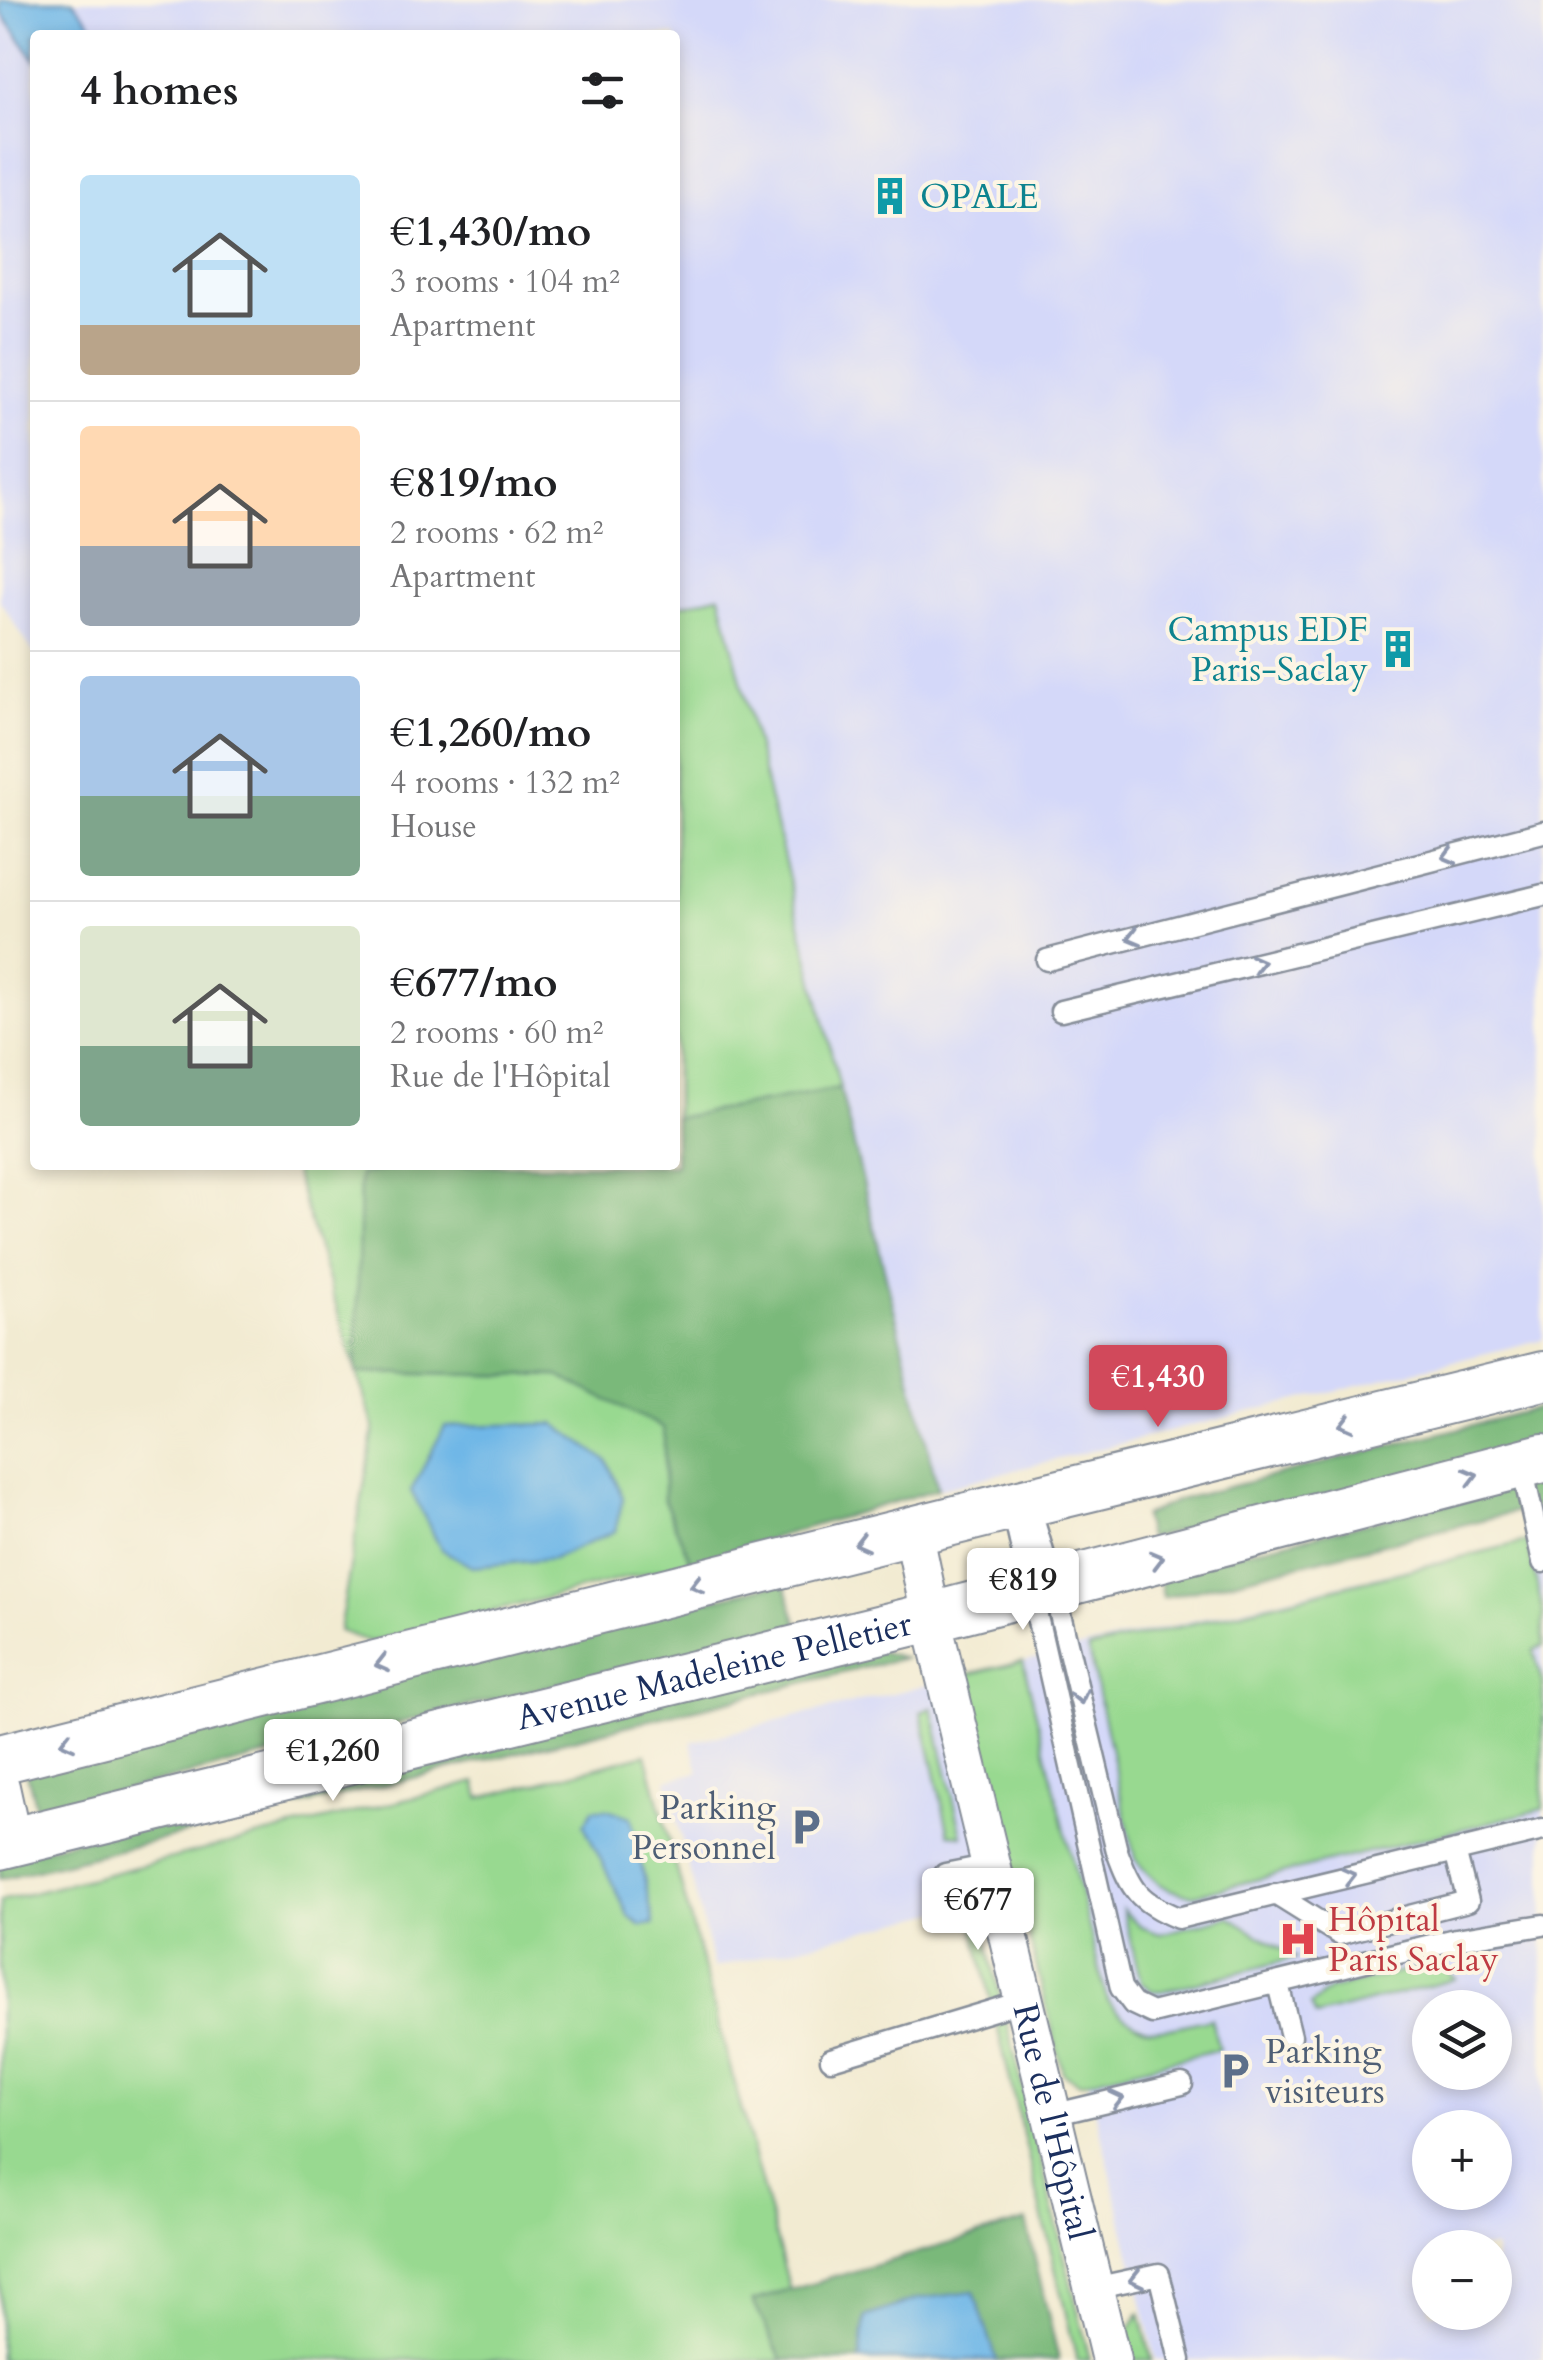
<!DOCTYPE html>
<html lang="en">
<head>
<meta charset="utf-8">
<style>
	body { margin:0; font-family:Cardo,serif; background:#f2f2f2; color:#202124; height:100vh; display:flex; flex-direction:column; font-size:38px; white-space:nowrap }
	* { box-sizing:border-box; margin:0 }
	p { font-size:32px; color:#757577 }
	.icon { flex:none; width:55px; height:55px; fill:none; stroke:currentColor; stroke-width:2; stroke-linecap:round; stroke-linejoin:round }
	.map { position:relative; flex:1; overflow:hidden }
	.panel { position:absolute; left:30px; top:30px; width:650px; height:1140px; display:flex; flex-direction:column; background:#fff; border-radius:10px; box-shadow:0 5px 15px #0003 }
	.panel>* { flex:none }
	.buttons { position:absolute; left:1412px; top:1990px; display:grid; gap:20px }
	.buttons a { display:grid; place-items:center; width:100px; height:100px; border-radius:50%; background:#fff; box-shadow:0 5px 15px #0003; font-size:50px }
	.price { position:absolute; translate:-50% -85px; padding:0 22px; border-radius:10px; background:#fff; color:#222; font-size:32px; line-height:65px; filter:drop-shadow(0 2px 5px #0008) }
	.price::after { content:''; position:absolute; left:50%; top:60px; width:30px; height:22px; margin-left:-15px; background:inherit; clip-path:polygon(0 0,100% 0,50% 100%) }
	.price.active { background:#d1495b; color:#fff }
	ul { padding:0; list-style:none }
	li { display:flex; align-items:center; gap:30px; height:250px; padding:0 50px }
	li+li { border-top:2px solid #e0e0e0 }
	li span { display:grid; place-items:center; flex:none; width:280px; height:200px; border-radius:10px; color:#555 }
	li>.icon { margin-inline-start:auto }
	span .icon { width:120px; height:120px; fill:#fffc; stroke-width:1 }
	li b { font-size:42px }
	h2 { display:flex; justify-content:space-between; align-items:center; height:120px; padding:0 50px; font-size:42px }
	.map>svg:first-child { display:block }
</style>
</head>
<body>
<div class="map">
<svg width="1543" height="2360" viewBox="0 0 1543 2360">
	<rect width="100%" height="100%" fill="#fcf5e5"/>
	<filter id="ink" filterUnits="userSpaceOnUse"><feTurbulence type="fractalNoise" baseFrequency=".01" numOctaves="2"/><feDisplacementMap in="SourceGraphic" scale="20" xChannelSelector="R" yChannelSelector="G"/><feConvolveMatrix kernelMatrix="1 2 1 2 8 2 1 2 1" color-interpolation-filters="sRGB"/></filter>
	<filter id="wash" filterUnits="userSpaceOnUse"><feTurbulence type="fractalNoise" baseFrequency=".0048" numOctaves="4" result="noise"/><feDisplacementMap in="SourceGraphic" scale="40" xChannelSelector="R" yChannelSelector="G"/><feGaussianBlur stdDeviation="2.25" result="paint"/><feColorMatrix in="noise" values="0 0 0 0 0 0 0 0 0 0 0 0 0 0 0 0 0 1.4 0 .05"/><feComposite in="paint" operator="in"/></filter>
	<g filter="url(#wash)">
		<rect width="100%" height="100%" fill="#f2ebd2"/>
		<path fill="#d4d8f9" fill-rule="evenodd" d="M0,0H1543V1339L938,1489L720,595L675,607V35H35V655L0,601Z
			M1543,1536V2360H1156L1041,1886L714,1968L667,1780L699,1772L691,1742ZM1430,2008H1495V2072H1430ZM1430,2128H1495V2192H1430ZM1430,2248H1495V2312H1430Z"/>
		<path fill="#98d990" stroke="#5a8477" stroke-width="2.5" d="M720,595L840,1088L675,1118V607Z
			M292,1165H412L360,1175L357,1373L559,1376L665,1428L664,1500L691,1562L370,1642L339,1631L374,1428Z
			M1527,1541L1543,1611V1646L1534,1650L1543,1686V1809L1194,1895C1166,1893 1153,1881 1135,1859L1088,1649Z
			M1023,1661L1107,2000C1145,2042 1160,2029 1211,2019L1219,2049L1080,2083L1063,2073L964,1675Z
			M932,1708L962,1835L949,1834L921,1712Z
			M646,1754L790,2290L753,2301L782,2360H0V1901L476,1782L480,1798Z
			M978,1906L1090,2360H1077L969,1909Z
			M1123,1910L1141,1927L1160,1934L1229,1916L1296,1958L1163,1991H1152L1141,1982Z
			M1437,1963L1456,1979L1316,2016L1311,2005L1329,1990Z
			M1140,2313L1152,2360H1132L1126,2334Z"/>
		<path fill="#7ab97a" stroke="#4a746c" stroke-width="2.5" d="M840,1088L938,1489L691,1562L664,1500V1428L558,1376L356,1373L360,1174L412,1165H675V1118Z
			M1543,1407V1444L1148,1538L1143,1516L1178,1500Z
			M1543,1481V1505L1163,1598L1159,1572Z
			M784,1582L798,1625L37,1812L25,1766Z
			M864,1647L904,1658L0,1879V1859Z
			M1026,2221L1059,2360H782L753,2301Z"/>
		<path fill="#70b7e7" stroke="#4673a2" stroke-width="2.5" d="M0,0H73L100,35H35V60L0,11Z
			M555,1424L607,1461L623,1498L615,1531L553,1559L472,1567L441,1549L411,1491L445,1426Z
			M593,1809H607L631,1817L654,1924L641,1926L628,1915L584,1825Z
			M974,2292L997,2360H860L865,2317L917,2299Z"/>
	</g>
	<g filter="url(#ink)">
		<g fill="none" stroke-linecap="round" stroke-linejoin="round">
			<g stroke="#868d98" stroke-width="25">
				<path id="service" d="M1047,960L1543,832
					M1061,1011L1543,895
					M1521,1462L1543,1562
					M1028,1502L1053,1585L1117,1851C1131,1890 1139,1902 1178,1918L1543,1830
					M1012,1506L1121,1988L1133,2004L1152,2013L1456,1939L1543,1925
					M945,1874L991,1865
					M1275,1894L1339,1934L1468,1901L1455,1851
					M1278,1984L1291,2036
					M831,2059L1024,2001
					M1052,2115L1182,2084
					M1094,2288L1159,2274L1180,2360"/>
			</g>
			<g stroke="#868d98" stroke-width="42">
				<g id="minor">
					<path id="s1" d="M913,1530L931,1617L1111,2360"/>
					<path d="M0,1787L12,1842"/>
				</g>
			</g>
			<g stroke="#868d98" stroke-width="52">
				<g id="tertiary">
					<path d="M0,1759L1028,1502L1543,1376"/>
					<path id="s2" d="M0,1845L931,1617L1543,1458"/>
				</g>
			</g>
			<use href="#service" stroke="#fff" stroke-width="20"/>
			<use href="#minor" stroke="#fff" stroke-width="38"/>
			<use href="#tertiary" stroke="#fff" stroke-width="48"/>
		</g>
		<defs><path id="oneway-chevron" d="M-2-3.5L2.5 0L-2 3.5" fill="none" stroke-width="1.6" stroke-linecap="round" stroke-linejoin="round" transform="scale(2.5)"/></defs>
		<g stroke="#8d97ae">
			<use href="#oneway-chevron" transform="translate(1449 856) rotate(165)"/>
			<use href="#oneway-chevron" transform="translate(1134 937) rotate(165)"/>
			<use href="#oneway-chevron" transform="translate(1258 963) rotate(-14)"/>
			<use href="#oneway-chevron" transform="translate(1346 1424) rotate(166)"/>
			<use href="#oneway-chevron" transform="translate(1471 1476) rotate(-15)"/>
			<use href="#oneway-chevron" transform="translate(861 1543) rotate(166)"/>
			<use href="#oneway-chevron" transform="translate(1157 1559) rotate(-15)"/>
			<use href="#oneway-chevron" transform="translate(697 1585) rotate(166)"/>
			<use href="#oneway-chevron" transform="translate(382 1664) rotate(166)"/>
			<use href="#oneway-chevron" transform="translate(1080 1697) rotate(77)"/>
			<use href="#oneway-chevron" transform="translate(67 1742) rotate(166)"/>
			<use href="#oneway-chevron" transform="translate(1349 1876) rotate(-14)"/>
			<use href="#oneway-chevron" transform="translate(1117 2099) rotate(-13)"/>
			<use href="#oneway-chevron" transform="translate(1136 2279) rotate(167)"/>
		</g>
	</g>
	<defs>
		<g id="building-bare" transform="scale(3)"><path d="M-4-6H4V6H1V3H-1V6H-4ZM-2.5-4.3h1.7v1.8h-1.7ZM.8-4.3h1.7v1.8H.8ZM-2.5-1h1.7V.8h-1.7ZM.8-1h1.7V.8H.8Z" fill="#0f9aa8" stroke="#fcf5e5" stroke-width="2.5" paint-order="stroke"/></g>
		<g id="parking-bare" transform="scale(3)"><path d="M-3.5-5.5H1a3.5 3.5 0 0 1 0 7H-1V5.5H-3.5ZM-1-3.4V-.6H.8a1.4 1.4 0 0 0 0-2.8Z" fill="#5c6f8a" stroke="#fcf5e5" stroke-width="2.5" paint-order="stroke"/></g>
		<g id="hospital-bare" transform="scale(3)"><path d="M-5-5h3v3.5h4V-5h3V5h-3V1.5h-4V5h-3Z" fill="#e0444e" stroke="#fcf5e5" stroke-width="2.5" paint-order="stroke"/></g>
	</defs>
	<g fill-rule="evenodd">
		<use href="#building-bare" x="890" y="196"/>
		<use href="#building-bare" x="1398" y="649"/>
		<use href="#parking-bare" x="806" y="1827"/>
		<use href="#hospital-bare" x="1298" y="1939"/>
		<use href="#parking-bare" x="1235" y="2071"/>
	</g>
	<g text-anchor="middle" stroke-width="8" stroke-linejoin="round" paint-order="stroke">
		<g font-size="35" fill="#0d838f" stroke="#fcf5e5" text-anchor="start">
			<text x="920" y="208">OPALE</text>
			<text x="1368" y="641" text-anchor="end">Campus EDF<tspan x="1368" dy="40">Paris-Saclay</tspan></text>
		</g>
		<g font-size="35" fill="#1b2f5e" stroke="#fcf5e5">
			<text dy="12" stroke="none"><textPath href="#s2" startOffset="735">Avenue Madeleine Pelletier</textPath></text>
			<text dy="12" stroke="none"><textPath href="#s1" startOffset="608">Rue de l'Hôpital</textPath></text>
		</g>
		<g font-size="35" fill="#4e5e75" stroke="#fcf5e5" text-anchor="end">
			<text x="776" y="1819">Parking<tspan x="776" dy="40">Personnel</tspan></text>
			<text x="1265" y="2063" text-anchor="start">Parking<tspan x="1265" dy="40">visiteurs</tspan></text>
		</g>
		<g font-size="35" fill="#be3a42" stroke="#fcf5e5" text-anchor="start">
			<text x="1328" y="1931">Hôpital<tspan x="1328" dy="40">Paris Saclay</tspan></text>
		</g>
	</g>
</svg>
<div class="buttons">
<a><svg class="icon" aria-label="layers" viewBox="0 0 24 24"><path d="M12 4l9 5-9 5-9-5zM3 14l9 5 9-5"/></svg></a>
<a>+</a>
<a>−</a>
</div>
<b class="price active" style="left:1158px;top:1430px">€1,430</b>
<b class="price" style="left:1023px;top:1633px">€819</b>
<b class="price" style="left:333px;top:1804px">€1,260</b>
<b class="price" style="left:978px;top:1953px">€677</b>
<section class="panel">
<h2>4 homes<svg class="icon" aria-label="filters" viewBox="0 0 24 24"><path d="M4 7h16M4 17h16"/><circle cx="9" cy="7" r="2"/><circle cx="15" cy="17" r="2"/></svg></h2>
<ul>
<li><span style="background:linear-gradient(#bfe0f5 75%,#b9a48a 0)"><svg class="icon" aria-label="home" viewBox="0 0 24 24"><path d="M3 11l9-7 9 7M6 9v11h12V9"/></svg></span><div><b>€1,430/mo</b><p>3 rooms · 104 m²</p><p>Apartment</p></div></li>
<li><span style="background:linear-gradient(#ffd9b3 60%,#9aa5b1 0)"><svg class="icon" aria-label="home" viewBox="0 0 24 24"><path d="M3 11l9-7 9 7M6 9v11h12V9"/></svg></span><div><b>€819/mo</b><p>2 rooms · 62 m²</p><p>Apartment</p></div></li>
<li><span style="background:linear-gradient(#a9c7e8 60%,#7fa58c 0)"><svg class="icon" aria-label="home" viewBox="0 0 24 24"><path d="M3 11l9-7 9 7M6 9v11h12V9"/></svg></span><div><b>€1,260/mo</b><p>4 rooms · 132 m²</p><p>House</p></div></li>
<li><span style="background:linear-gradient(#dfe7d0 60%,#7fa58c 0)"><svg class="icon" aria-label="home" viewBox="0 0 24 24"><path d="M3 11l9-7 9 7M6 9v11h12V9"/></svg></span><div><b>€677/mo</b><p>2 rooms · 60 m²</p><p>Rue de l'Hôpital</p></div></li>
</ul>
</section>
</div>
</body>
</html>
